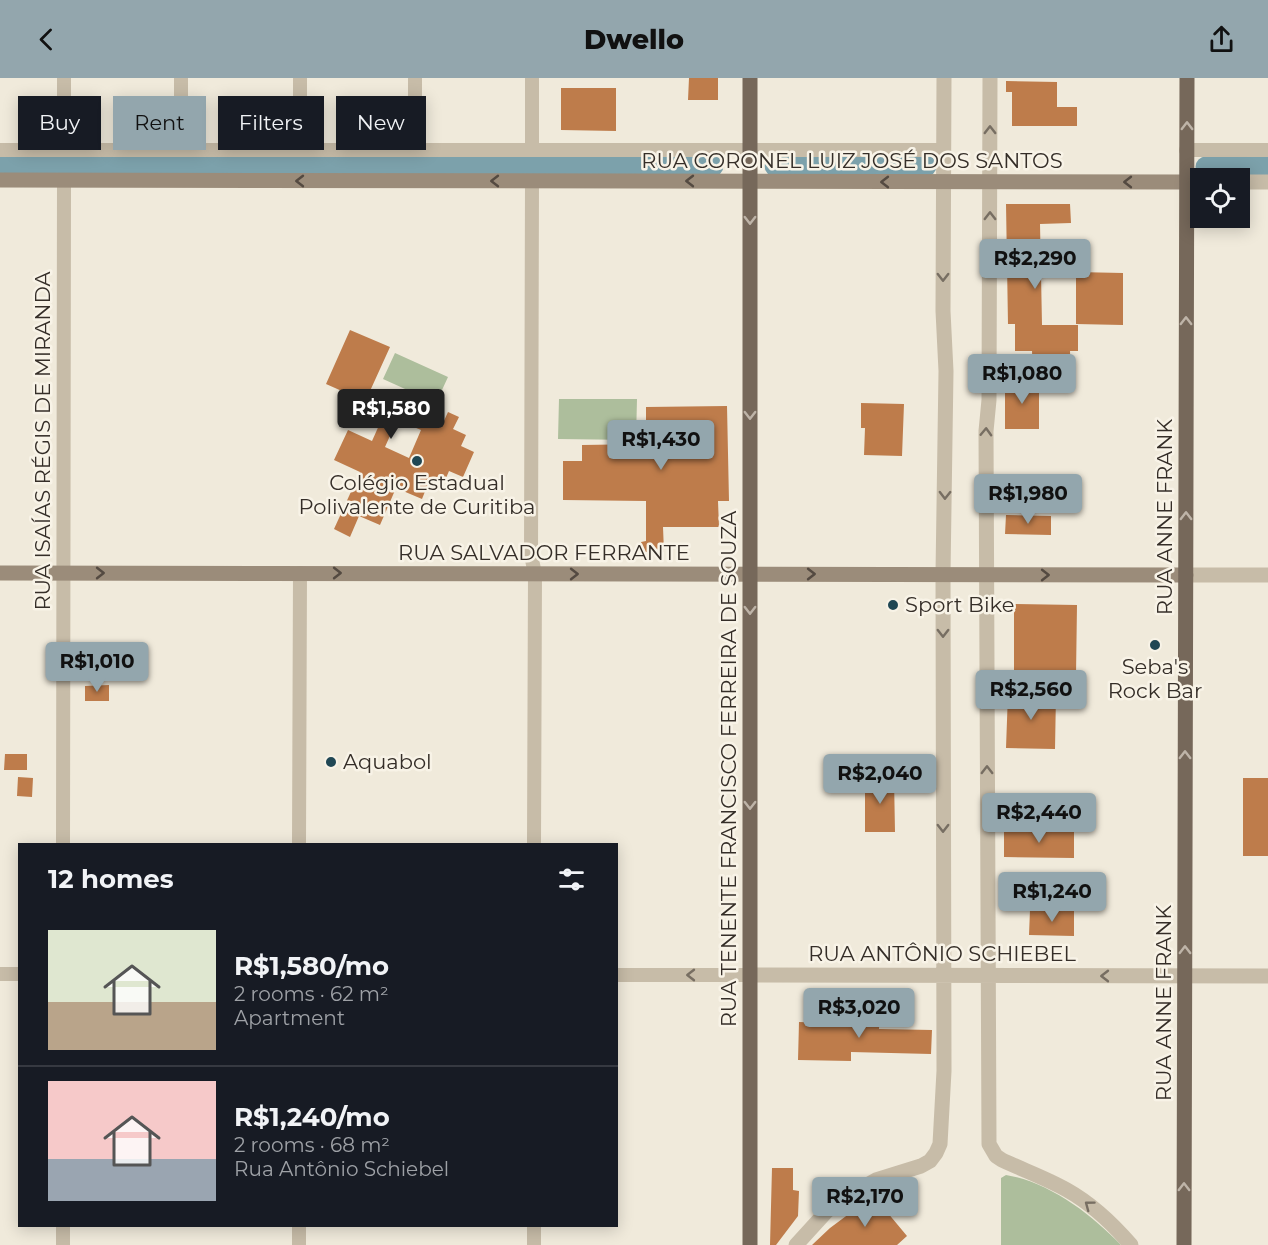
<!DOCTYPE html>
<html lang="en">
<head>
<meta charset="utf-8">
<style>
	body { margin:0; font-family:Montserrat,sans-serif; background:#242831; color:#f1f3f6; height:100vh; display:flex; flex-direction:column; font-size:22px; white-space:nowrap }
	* { box-sizing:border-box; margin:0 }
	p { font-size:20px; color:#9ea1a6 }
	.icon { flex:none; width:33px; height:33px; fill:none; stroke:currentColor; stroke-width:2; stroke-linecap:round; stroke-linejoin:round }
	.map { position:relative; flex:1; overflow:hidden }
	.details { position:absolute; left:18px; top:765px; width:600px; height:384px; display:flex; flex-direction:column; background:#171b24; border-radius:0px; box-shadow:0 3px 15px #0003 }
	.details>* { flex:none }
	.top-card { position:absolute; left:18px; top:18px; width:600px; height:54px; display:flex; gap:12px }
	.tools { position:absolute; left:1190px; top:90px; display:grid; gap:12px }
	.tools a { display:grid; place-items:center; width:60px; height:60px; border-radius:0px; background:#171b24; box-shadow:0 3px 15px #0003; font-size:30px }
	.price { position:absolute; translate:-50% -51px; padding:0 14px; border-radius:6px; background:#93a6ad; color:#111; font-size:20px; line-height:39px; filter:drop-shadow(0 2px 3px #0008) }
	.price::after { content:''; position:absolute; left:50%; top:36px; width:18px; height:14px; margin-left:-9px; background:inherit; clip-path:polygon(0 0,100% 0,50% 100%) }
	.price.current { background:#222; color:#fff }
	ul { padding:0; list-style:none }
	li { display:flex; align-items:center; gap:18px; height:150px; padding:0 30px }
	li+li { border-top:2px solid #363941 }
	li span { display:grid; place-items:center; flex:none; width:168px; height:120px; border-radius:0px; color:#555 }
	li>.icon { margin-inline-start:auto }
	span .icon { width:72px; height:72px; fill:#fffc; stroke-width:1 }
	li b { font-size:26px }
	h2 { display:flex; justify-content:space-between; align-items:center; height:72px; padding:0 30px; font-size:26px }
	.chip { padding:0 21px; border-radius:0px; background:#171b24; box-shadow:0 3px 15px #0003; font-size:21px; line-height:54px }
	.chip.current { background:#93a6ad; color:#111 }
	header { display:flex; justify-content:space-between; align-items:center; height:78px; padding:0 30px; background:#93a6ad; color:#111; font-size:27px; font-weight:800 }
	.map>svg:first-child { display:block }
</style>
</head>
<body>
<header><svg class="icon" aria-label="back" viewBox="0 0 24 24"><path d="M15 5l-7 7 7 7"/></svg>Dwello<svg class="icon" aria-label="share" viewBox="0 0 24 24"><path d="M12 15V3M7 8l5-5 5 5M5 13v7h14v-7"/></svg></header>
<div class="map">
<svg width="1268" height="1167" viewBox="0 0 1268 1167">
	<rect width="100%" height="100%" fill="#f0eadb"/>
	<path fill="#adbe9c" d="M395,275L448,299L436,325L383,301Z
		M559,321H637L636,362L558,361Z
		M1006,1097C1049,1104 1091,1136 1121,1167H1001V1100Z"/>
	<g fill="none" stroke-linecap="round" stroke-linejoin="round">
		<path stroke="#7ca1ab" stroke-width="21" d="M0,87L713,88
			M775,88H926
			M1206,89H1268"/>
	</g>
	<path fill="#be7c4b" fill-rule="evenodd" d="M689,0H718V22H688Z
		M1006,3L1057,4V29H1077V48H1012V14H1006Z
		M561,10H616V53L561,52Z
		M1006,126H1070L1071,145L1040,146L1042,247H1078V273H1070L1071,298H1033L1032,273H1015V246H1008Z
		M1076,194L1123,195V247L1076,246Z
		M350,252L390,269L370,313L395,324L400,312L414,318L409,329L443,345L448,334L459,339L453,351L466,357L461,368L474,374L463,399L449,393L441,412L428,406L422,421L396,410L380,447L359,438L350,459L334,451L360,394L334,382L348,352L372,363L385,334L377,331L378,329L326,306ZM397,342L421,352L409,380L385,369Z
		M1005,302H1039V351H1005Z
		M861,325L904,326L902,378L864,377L865,350H861Z
		M727,328L729,423H718L719,449H663L664,474H641V464L646,463V423L563,422V383H582V367L646,366V329Z
		M1006,437L1051,438V457L1005,456Z
		M1014,526L1077,527L1076,597H1014Z
		M109,607V623H85V608Z
		M1008,615L1056,616L1055,671L1006,670Z
		M5,676H27V692H4Z
		M18,699L33,700L32,719L17,718Z
		M894,700L895,754H865V701Z
		M1243,700H1268V778H1243Z
		M1004,752L1074,753V780L1004,779Z
		M1030,832H1074V858L1029,857Z
		M867,927H880L879,951L932,952L931,976L851,974V983L798,982L799,944L867,946Z
		M772,1090H793V1112L799,1113L798,1138L776,1167H770Z
		M895,1113L887,1134L907,1158L897,1167H812L830,1150L865,1124L872,1132Z"/>
	<g fill="none" stroke-linecap="round" stroke-linejoin="round">
		<path stroke="#c7bca8" stroke-width="14" d="M64,0V72
			M181,0V72
			M0,72H944
			M300,72V0
			M415,72V0
			M532,72V0
			M1186,72H1268
			M532,103L531,477L535,496L534,766
			M63,766L64,103
			M299,766L300,495
			M0,896H20
			M616,897H750
			M534,1148V1167
			M63,1167V1148
			M299,1167V1148"/>
		<path stroke="#c7bca8" stroke-width="15" d="M990,0L989,322L986,353L989,1066L996,1078L1002,1082C1023,1092 1046,1100 1067,1112C1092,1126 1112,1145 1131,1167
			M1239,104H1268
			M1186,497H1268
			M750,897L1268,898
			M796,1167L827,1133L844,1120L876,1102L921,1088L930,1083L936,1075L940,1066L944,993L943,496L946,293L943,233L944,0"/>
		<path stroke="#9b8c7a" stroke-width="15" d="M0,102L1186,104
			M0,495L1186,497"/>
		<path stroke="#76685a" stroke-width="15" d="M750,0V1167
			M1184,1167L1187,0"/>
	</g>
	<defs><path id="oneway-chevron" d="M-2-3.5L2.5 0L-2 3.5" fill="none" stroke-width="1.6" stroke-linecap="round" stroke-linejoin="round" transform="scale(1.5)"/></defs>
	<g stroke="#beb4a8">
		<use href="#oneway-chevron" transform="translate(1187 48) rotate(-90)"/>
		<use href="#oneway-chevron" transform="translate(750 142) rotate(90)"/>
		<use href="#oneway-chevron" transform="translate(1186 243) rotate(-90)"/>
		<use href="#oneway-chevron" transform="translate(750 337) rotate(90)"/>
		<use href="#oneway-chevron" transform="translate(1186 438) rotate(-90)"/>
		<use href="#oneway-chevron" transform="translate(750 532) rotate(90)"/>
		<use href="#oneway-chevron" transform="translate(1185 677) rotate(-90)"/>
		<use href="#oneway-chevron" transform="translate(750 727) rotate(90)"/>
		<use href="#oneway-chevron" transform="translate(1185 872) rotate(-90)"/>
		<use href="#oneway-chevron" transform="translate(1184 1109) rotate(-90)"/>
	</g>
	<g stroke="#776e62">
		<use href="#oneway-chevron" transform="translate(990 52) rotate(-90)"/>
		<use href="#oneway-chevron" transform="translate(990 138) rotate(-90)"/>
		<use href="#oneway-chevron" transform="translate(943 199) rotate(90)"/>
		<use href="#oneway-chevron" transform="translate(986 354) rotate(-88)"/>
		<use href="#oneway-chevron" transform="translate(945 417) rotate(91)"/>
		<use href="#oneway-chevron" transform="translate(943 555) rotate(90)"/>
		<use href="#oneway-chevron" transform="translate(987 692) rotate(-90)"/>
		<use href="#oneway-chevron" transform="translate(943 750) rotate(90)"/>
		<use href="#oneway-chevron" transform="translate(691 897) rotate(-180)"/>
		<use href="#oneway-chevron" transform="translate(1105 898) rotate(-180)"/>
		<use href="#oneway-chevron" transform="translate(1089 1127) rotate(-143)"/>
	</g>
	<g stroke="#544a41">
		<use href="#oneway-chevron" transform="translate(300 103) rotate(-180)"/>
		<use href="#oneway-chevron" transform="translate(495 103) rotate(-180)"/>
		<use href="#oneway-chevron" transform="translate(690 103) rotate(-180)"/>
		<use href="#oneway-chevron" transform="translate(885 104) rotate(-180)"/>
		<use href="#oneway-chevron" transform="translate(1128 104) rotate(-180)"/>
		<use href="#oneway-chevron" transform="translate(100 495)"/>
		<use href="#oneway-chevron" transform="translate(337 495)"/>
		<use href="#oneway-chevron" transform="translate(574 496)"/>
		<use href="#oneway-chevron" transform="translate(811 496)"/>
		<use href="#oneway-chevron" transform="translate(1045 497)"/>
	</g>
	<g fill="#204754" stroke="#f8f3e7" stroke-width="2">
		<circle cx="417" cy="383" r="6"/>
		<circle cx="893" cy="527" r="6"/>
		<circle cx="1155" cy="567" r="6"/>
		<circle cx="331" cy="684" r="6"/>
	</g>
	<g text-anchor="middle" stroke-width="5" stroke-linejoin="round" paint-order="stroke">
		<g font-size="21" fill="#352e28" stroke="#f8f3e7">
			<text x="852" y="90">RUA CORONEL LUIZ JOSÉ DOS SANTOS</text>
			<text transform="translate(43 363) rotate(-90)" y="7">RUA ISAÍAS RÉGIS DE MIRANDA</text>
			<text transform="translate(1165 439) rotate(-90)" y="7">RUA ANNE FRANK</text>
			<text x="544" y="482">RUA SALVADOR FERRANTE</text>
			<text transform="translate(729 691) rotate(-90)" y="7">RUA TENENTE FRANCISCO FERREIRA DE SOUZA</text>
			<text x="942" y="883">RUA ANTÔNIO SCHIEBEL</text>
			<text transform="translate(1164 925) rotate(-90)" y="7">RUA ANNE FRANK</text>
		</g>
		<g font-size="21" fill="#352e28" stroke="#f8f3e7">
			<text x="417" y="412">Colégio Estadual<tspan x="417" dy="24">Polivalente de Curitiba</tspan></text>
			<text x="905" y="534" text-anchor="start">Sport Bike</text>
			<text x="1155" y="596">Seba's<tspan x="1155" dy="24">Rock Bar</tspan></text>
			<text x="343" y="691" text-anchor="start">Aquabol</text>
		</g>
	</g>
</svg>
<div class="tools">
<a><svg class="icon" aria-label="locate" viewBox="0 0 24 24"><circle cx="12" cy="12" r="6"/><path d="M12 2v4M12 18v4M2 12h4M18 12h4"/></svg></a>
</div>
<b class="price" style="left:1035px;top:212px">R$2,290</b>
<b class="price" style="left:1022px;top:327px">R$1,080</b>
<b class="price current" style="left:391px;top:362px">R$1,580</b>
<b class="price" style="left:661px;top:393px">R$1,430</b>
<b class="price" style="left:1028px;top:447px">R$1,980</b>
<b class="price" style="left:97px;top:615px">R$1,010</b>
<b class="price" style="left:1031px;top:643px">R$2,560</b>
<b class="price" style="left:880px;top:727px">R$2,040</b>
<b class="price" style="left:1039px;top:766px">R$2,440</b>
<b class="price" style="left:1052px;top:845px">R$1,240</b>
<b class="price" style="left:859px;top:961px">R$3,020</b>
<b class="price" style="left:865px;top:1150px">R$2,170</b>
<div class="top-card">
<a class="chip">Buy</a>
<a class="chip current">Rent</a>
<a class="chip">Filters</a>
<a class="chip">New</a>
</div>
<section class="details">
<h2>12 homes<svg class="icon" aria-label="filters" viewBox="0 0 24 24"><path d="M4 7h16M4 17h16"/><circle cx="9" cy="7" r="2"/><circle cx="15" cy="17" r="2"/></svg></h2>
<ul>
<li><span style="background:linear-gradient(#dfe7d0 60%,#b9a48a 0)"><svg class="icon" aria-label="home" viewBox="0 0 24 24"><path d="M3 11l9-7 9 7M6 9v11h12V9"/></svg></span><div><b>R$1,580/mo</b><p>2 rooms · 62 m²</p><p>Apartment</p></div></li>
<li><span style="background:linear-gradient(#f6c9c9 65%,#9aa5b1 0)"><svg class="icon" aria-label="home" viewBox="0 0 24 24"><path d="M3 11l9-7 9 7M6 9v11h12V9"/></svg></span><div><b>R$1,240/mo</b><p>2 rooms · 68 m²</p><p>Rua Antônio Schiebel</p></div></li>
</ul>
</section>
</div>
</body>
</html>
